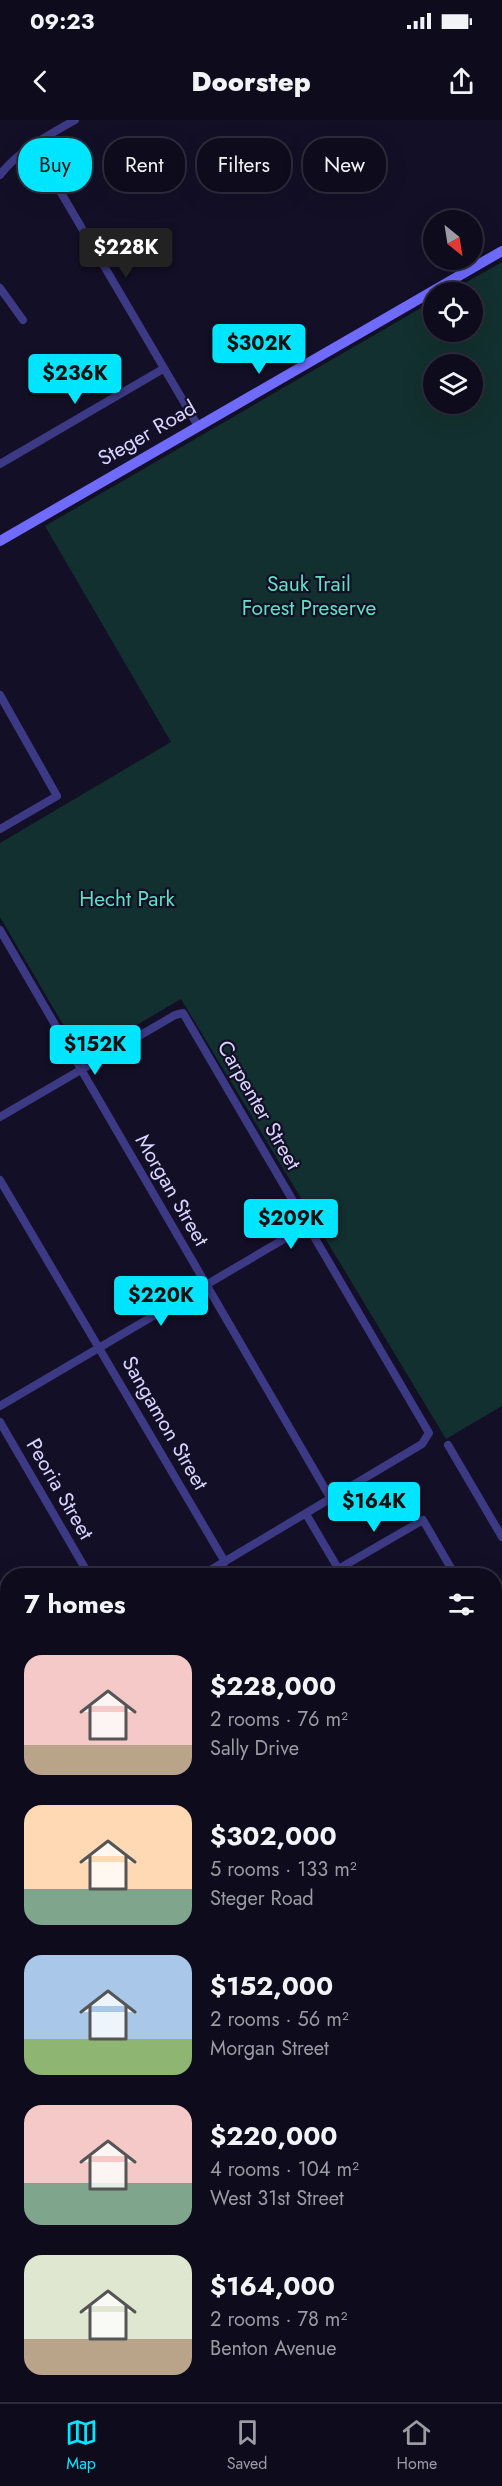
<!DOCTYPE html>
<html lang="en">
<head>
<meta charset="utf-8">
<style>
	body { margin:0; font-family:Jost,sans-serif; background:#171425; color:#f1f3f6; height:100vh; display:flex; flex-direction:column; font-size:22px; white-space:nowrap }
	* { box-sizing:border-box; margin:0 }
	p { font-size:20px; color:#9b9ba3 }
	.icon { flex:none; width:33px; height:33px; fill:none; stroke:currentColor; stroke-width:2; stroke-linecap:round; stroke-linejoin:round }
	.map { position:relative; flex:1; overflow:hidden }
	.sheet { position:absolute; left:0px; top:1448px; width:502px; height:836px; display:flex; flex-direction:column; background:#0e0b1c; border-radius:24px 24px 0 0; box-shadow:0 6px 24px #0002,0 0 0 2px #2e2b3b }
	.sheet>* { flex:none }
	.hud { position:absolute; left:18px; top:18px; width:466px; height:54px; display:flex; gap:12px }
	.needle { width:39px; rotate:150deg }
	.fabs { position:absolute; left:423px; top:90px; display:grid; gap:12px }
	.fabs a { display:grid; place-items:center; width:60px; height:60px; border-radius:50%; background:#0e0b1c; box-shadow:0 6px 24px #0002,0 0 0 2px #2e2b3b; font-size:30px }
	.price { position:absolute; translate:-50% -51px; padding:0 14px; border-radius:6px; background:#00e5ff; color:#111; font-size:20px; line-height:39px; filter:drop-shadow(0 2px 3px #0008) }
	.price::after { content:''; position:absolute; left:50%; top:36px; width:18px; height:14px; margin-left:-9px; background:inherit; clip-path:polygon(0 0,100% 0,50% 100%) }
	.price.on { background:#222; color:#fff }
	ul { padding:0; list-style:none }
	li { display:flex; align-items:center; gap:18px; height:150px; padding:0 24px }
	li span { display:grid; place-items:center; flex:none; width:168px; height:120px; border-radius:18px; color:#555 }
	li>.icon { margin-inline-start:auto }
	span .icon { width:72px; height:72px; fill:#fffc; stroke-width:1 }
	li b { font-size:26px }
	h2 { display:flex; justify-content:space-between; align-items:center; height:72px; padding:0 24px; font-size:26px }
	.pill { padding:0 21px; border-radius:24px; background:#0e0b1c; box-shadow:0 6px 24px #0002,0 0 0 2px #2e2b3b; font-size:21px; line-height:54px }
	.pill.on { background:#00e5ff; color:#111 }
	.status { display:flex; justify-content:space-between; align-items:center; height:42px; padding:0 30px; background:#0e0b1c; direction:ltr }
	.status svg { height:16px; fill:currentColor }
	header { display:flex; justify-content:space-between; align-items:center; height:78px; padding:0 24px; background:#0e0b1c; font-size:27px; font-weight:800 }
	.tabs { display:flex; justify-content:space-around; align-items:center; height:84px; border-top:2px solid #2e2b3b; background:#0e0b1c; font-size:16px; color:#9b9ba3 }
	.tabs a { display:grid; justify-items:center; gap:3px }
	.tabs .on { color:#00e5ff }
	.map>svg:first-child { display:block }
</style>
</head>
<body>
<div class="status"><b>09:23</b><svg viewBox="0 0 49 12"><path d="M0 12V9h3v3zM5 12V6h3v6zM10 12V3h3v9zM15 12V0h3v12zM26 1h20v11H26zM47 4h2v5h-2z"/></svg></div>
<header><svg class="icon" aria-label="back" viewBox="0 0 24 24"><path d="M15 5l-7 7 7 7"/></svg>Doorstep<svg class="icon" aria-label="share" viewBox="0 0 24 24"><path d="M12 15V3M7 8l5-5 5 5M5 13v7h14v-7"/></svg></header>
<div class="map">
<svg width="502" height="2282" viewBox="0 0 502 2282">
	<rect width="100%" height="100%" fill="#130f26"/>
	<path fill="#12302f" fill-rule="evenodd" d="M502,142V1286L446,1319L181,879L82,937L0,797V723L171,622L45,406L433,181L434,212H472V172H449ZM434,244H472V284H434Z"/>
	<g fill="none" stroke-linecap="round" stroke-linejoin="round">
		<path stroke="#3d3a85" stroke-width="8" d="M33,25L198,306
			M0,55C19,30 49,15 75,0
			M0,168L23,200
			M0,344L163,249
			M0,575L57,676L0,709
			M0,810L331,1379
			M0,997L175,895L183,893L429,1313L422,1324L202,1455
			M0,1060L225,1442
			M0,1286L308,1105
			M0,1302L89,1455
			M448,1325L502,1417
			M306,1394L342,1455
			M328,1455L423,1400L455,1455
			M495,1524L502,1536
			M0,1550L8,1563
			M0,1574L8,1569
			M495,1643L502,1641
			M495,1907L502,1919
			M495,2156L502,2168
			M419,2276L423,2282
			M273,2282L285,2276"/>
		<path stroke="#6f6bff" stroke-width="10" d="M0,421L502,131
			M495,1824L502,1819
			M0,2192L8,2187"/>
		<path stroke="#c25bff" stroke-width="12" d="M0,2085L8,2096
			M139,2276L144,2282"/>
	</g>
	<g text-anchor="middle" stroke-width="4.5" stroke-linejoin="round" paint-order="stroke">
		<g font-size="21" fill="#d9d4ff" stroke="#130f26">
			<text transform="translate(147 313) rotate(-30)" y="7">Steger Road</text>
			<text transform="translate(259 985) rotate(60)" y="7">Carpenter Street</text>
			<text transform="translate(172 1070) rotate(60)" y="7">Morgan Street</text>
			<text transform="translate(165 1303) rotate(60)" y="7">Sangamon Street</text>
			<text transform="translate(60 1369) rotate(60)" y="7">Peoria Street</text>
		</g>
		<g font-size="21" fill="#5fe0c0" stroke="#130f26">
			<text x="309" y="471">Sauk Trail<tspan x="309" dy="24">Forest Preserve</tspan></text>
			<text x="127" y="786">Hecht Park</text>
		</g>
	</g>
</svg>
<div class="fabs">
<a><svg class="needle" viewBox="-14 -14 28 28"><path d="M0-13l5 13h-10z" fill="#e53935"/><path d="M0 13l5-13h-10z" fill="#9b9ba3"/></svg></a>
<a><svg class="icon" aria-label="locate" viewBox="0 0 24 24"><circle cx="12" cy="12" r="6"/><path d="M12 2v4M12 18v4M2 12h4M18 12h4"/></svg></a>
<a><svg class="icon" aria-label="layers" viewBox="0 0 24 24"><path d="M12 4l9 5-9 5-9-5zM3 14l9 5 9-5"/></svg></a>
</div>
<b class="price on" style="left:126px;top:159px">$228K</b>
<b class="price" style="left:259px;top:255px">$302K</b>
<b class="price" style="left:75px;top:285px">$236K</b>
<b class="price" style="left:95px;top:956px">$152K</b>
<b class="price" style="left:291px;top:1130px">$209K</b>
<b class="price" style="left:161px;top:1207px">$220K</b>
<b class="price" style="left:374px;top:1413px">$164K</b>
<div class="hud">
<a class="pill on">Buy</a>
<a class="pill">Rent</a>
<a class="pill">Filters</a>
<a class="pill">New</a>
</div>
<section class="sheet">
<h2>7 homes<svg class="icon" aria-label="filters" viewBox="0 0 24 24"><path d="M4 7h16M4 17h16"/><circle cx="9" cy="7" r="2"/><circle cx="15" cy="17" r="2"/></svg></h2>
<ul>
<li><span style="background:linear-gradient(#f6c9c9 75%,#b9a48a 0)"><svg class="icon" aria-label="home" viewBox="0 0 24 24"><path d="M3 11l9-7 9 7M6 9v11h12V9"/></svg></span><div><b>$228,000</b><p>2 rooms · 76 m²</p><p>Sally Drive</p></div></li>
<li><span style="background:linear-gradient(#ffd9b3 70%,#7fa58c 0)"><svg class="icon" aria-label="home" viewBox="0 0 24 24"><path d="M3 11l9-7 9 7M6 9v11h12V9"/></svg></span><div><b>$302,000</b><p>5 rooms · 133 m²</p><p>Steger Road</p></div></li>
<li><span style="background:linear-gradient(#a9c7e8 70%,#8fb573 0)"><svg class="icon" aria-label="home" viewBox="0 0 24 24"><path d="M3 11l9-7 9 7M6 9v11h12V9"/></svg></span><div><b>$152,000</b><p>2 rooms · 56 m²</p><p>Morgan Street</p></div></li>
<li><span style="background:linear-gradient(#f6c9c9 65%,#7fa58c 0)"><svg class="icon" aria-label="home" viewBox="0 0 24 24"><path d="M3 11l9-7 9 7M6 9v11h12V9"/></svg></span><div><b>$220,000</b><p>4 rooms · 104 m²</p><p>West 31st Street</p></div></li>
<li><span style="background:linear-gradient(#dfe7d0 70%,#b9a48a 0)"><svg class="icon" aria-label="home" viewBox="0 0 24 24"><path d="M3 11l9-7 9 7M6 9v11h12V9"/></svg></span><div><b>$164,000</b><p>2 rooms · 78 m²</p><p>Benton Avenue</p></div></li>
</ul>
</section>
</div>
<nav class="tabs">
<a class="on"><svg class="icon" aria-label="map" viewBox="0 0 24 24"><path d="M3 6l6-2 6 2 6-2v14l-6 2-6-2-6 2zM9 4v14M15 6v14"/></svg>Map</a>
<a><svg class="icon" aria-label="saved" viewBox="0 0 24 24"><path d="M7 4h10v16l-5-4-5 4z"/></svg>Saved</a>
<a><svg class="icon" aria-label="home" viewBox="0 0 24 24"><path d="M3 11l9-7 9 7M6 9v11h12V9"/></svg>Home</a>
</nav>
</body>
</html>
